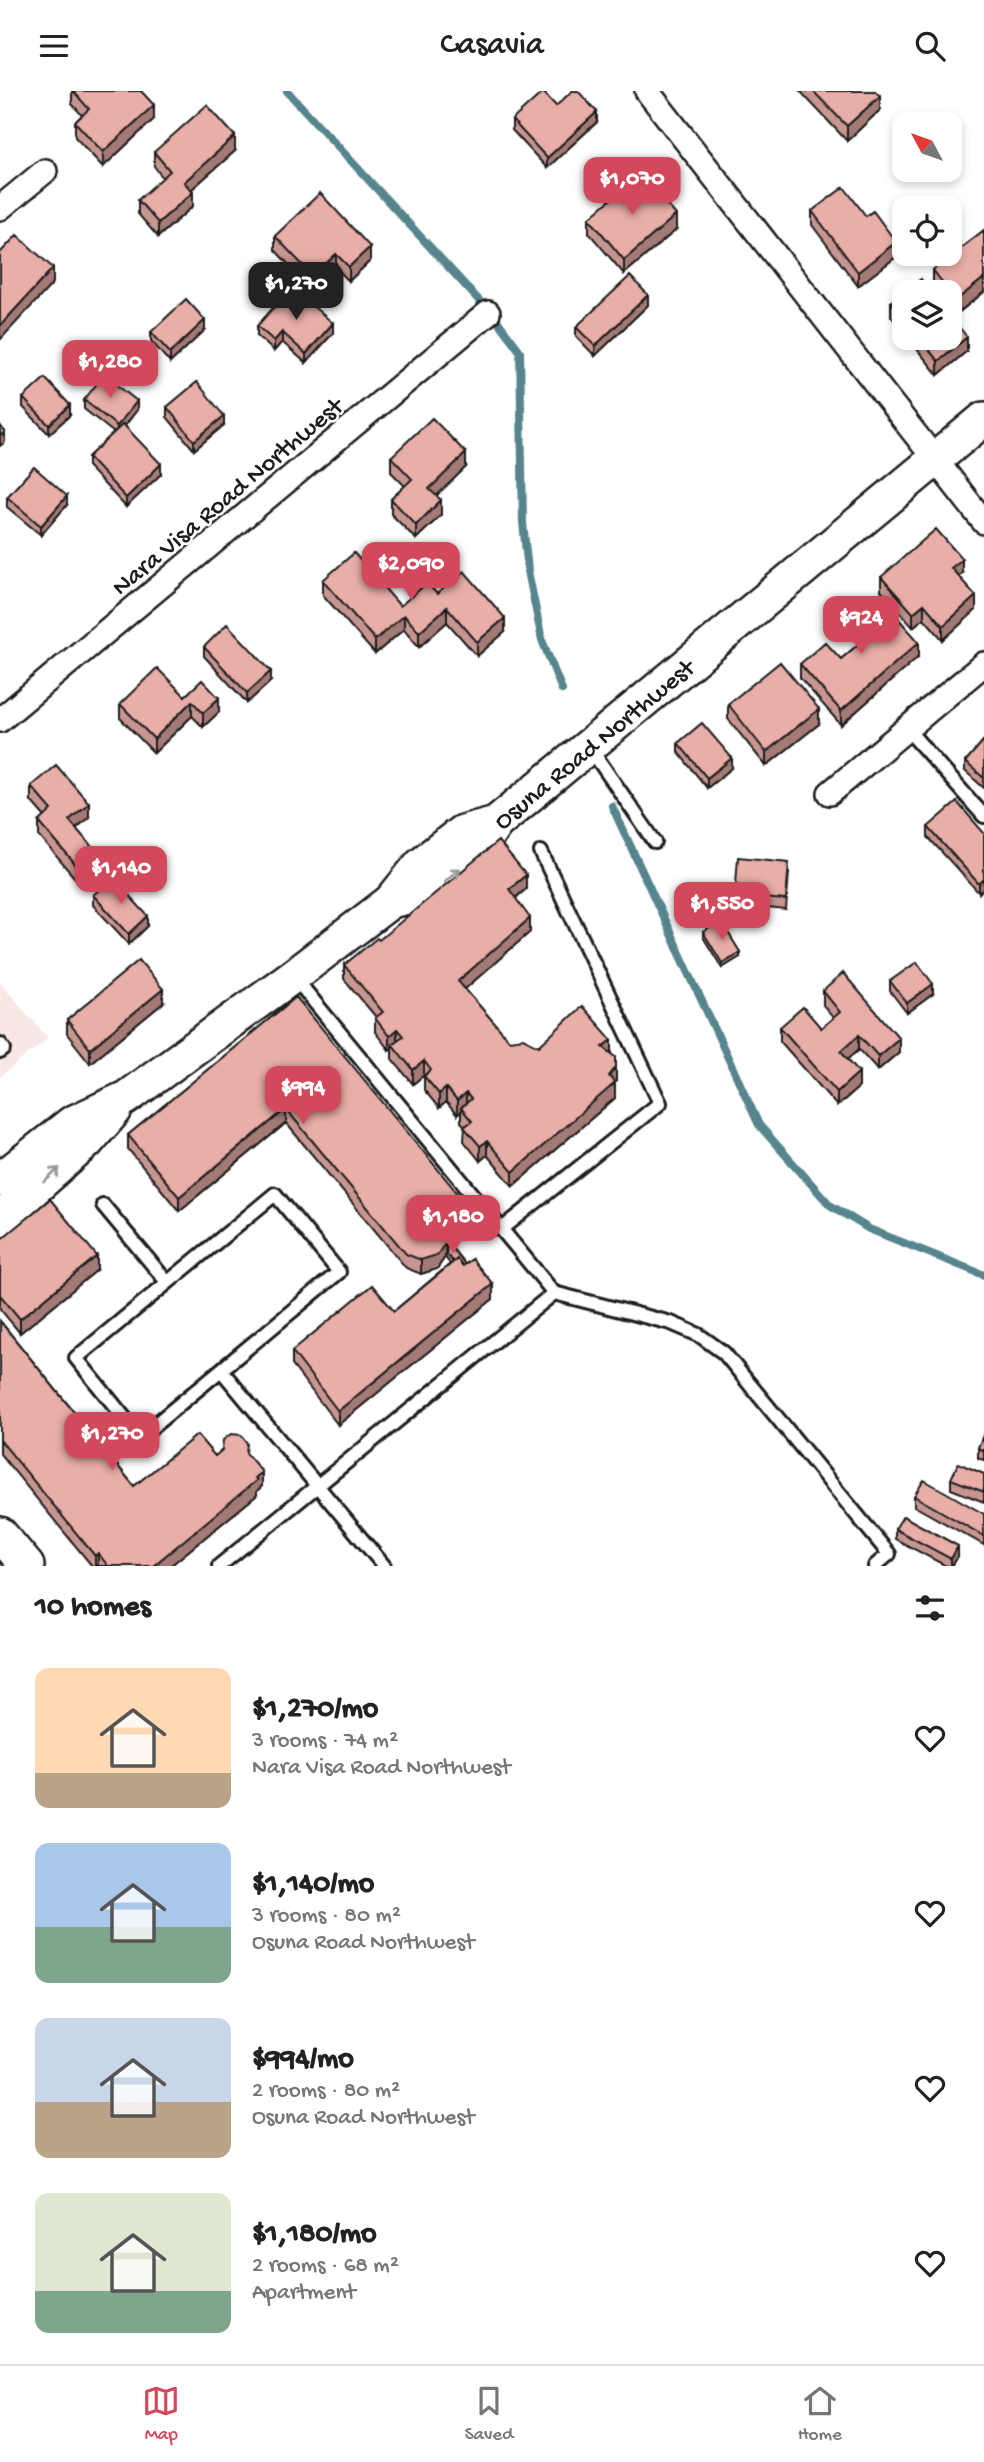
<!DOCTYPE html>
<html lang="en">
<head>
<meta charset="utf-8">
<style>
	body { margin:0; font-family:"Gochi Hand",sans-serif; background:#f2f2f2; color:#222; height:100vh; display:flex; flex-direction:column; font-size:26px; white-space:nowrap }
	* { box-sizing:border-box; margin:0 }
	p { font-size:23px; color:#767676 }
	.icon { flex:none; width:38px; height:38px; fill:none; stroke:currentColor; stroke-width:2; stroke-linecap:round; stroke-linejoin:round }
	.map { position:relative; height:1475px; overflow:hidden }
	.side { display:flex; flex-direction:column; background:#fff; flex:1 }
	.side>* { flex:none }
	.needle { width:46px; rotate:311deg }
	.buttons { position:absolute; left:892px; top:21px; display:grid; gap:14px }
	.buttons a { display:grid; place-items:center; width:70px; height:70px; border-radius:14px; background:#fff; box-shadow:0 4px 10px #0003; font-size:35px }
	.price { position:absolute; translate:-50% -60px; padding:0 16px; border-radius:14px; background:#d1495b; color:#fff; font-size:23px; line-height:46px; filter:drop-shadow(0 2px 4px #0008) }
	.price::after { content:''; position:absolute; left:50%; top:42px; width:21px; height:16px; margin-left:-10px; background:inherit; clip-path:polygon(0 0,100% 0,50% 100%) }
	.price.selected { background:#222; color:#fff }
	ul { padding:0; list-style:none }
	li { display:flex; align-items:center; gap:21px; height:175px; padding:0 35px }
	li span { display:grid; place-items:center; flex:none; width:196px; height:140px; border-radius:14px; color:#555 }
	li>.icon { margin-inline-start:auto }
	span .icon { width:84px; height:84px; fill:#fffc; stroke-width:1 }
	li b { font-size:30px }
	h2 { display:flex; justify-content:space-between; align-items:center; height:84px; padding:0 35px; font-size:30px }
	header { display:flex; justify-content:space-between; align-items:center; height:91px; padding:0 35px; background:#fff; font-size:32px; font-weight:600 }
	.tabs { display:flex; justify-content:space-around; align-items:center; height:98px; border-top:2px solid #e0e0e0; background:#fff; font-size:19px; color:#767676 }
	.tabs a { display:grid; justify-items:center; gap:4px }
	.tabs .selected { color:#d1495b }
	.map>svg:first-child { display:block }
</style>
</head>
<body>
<header><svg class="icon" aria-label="menu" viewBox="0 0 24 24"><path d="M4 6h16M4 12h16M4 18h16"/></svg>Casavia<svg class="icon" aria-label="search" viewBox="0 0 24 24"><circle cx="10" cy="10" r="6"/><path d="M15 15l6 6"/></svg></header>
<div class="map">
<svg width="984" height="1475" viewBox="0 0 984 1475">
	<rect width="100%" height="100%" fill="#fff"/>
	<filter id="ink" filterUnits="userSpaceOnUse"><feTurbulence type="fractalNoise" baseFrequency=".0143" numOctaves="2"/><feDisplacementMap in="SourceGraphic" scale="14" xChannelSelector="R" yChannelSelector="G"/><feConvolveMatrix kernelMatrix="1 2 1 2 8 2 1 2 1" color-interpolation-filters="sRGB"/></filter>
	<g filter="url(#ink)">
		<path fill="#f8e7e5" d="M0,891L48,947L0,986Z"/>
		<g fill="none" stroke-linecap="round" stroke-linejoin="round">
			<path stroke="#56858d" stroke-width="8" d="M287,0L496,228L520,260L523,432L528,480L542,549L562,599
				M612,715L759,1034L830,1114L869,1138L984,1184"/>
			<g stroke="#1c1c1c" stroke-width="18">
				<path id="lane" d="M907,638L984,725
					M590,657L655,751
					M293,885L554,1202L671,1232L699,1244L724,1262L889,1463L875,1475
					M0,953L4,958L0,961
					M275,1103L339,1181L140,1346L76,1267Z
					M103,1114L167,1191
					M502,1138L660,1012L541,761
					M221,1279L384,1475
					M219,1475L554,1202"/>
			</g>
			<g stroke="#1c1c1c" stroke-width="28">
				<path id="street" d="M647,0L984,431
					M0,117L45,80
					M0,629L488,222
					M830,702L984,573"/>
			</g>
			<g stroke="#1c1c1c" stroke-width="38">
				<g id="secondary">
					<path d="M391,810L431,800L473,767L496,732"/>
					<path id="s1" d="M0,1089L72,1032L126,1007L293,885L391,810L421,773L462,741L496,732L984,328"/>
					<path d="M0,1128L87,1051L115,1019"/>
					<path d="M0,1443L27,1475"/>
				</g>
			</g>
			<use href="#lane" stroke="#fff" stroke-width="12"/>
			<use href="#street" stroke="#fff" stroke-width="23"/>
			<use href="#secondary" stroke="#fff" stroke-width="33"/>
		</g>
		<path fill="#c89690" stroke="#1c1c1c" stroke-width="2" d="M72,0H141L154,28L103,76L75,46V31L82,24L72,13Z
			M800,0H875L880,19L847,50Z
			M556,15L597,31L547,77L512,39V29Z
			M235,60L191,99L193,115L158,146L138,123V109L163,87L154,75V61Z
			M812,120L896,166L858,195L812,134Z
			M589,127L676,139L624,183L589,142Z
			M984,139V201L952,227L967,260L938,284L908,247H950L938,200L933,193V179Z
			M275,145L370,170L349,190L336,177L313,199L275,159Z
			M905,201V243L891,225V211Z
			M648,214L595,265L576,245V236Z
			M257,235L333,242L306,272L282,251L274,260L257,245Z
			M205,239L170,272L151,250V241Z
			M23,307L70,324L49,343L23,316Z
			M84,309L137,319L125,335L161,383L126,416L88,376V366L114,342L84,318Z
			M167,316L224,334L194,359L167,326Z
			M391,366L466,376L436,405L441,424L416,448L391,423V408L405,395L391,381Z
			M7,406L67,414L41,444L7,416Z
			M962,482L958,485L976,519L943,549L924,527L913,536L881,500V486Z
			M323,489L400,515L437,503L505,541L477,565L447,531L419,556L404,538L375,563L323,504Z
			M853,528L919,565L841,634L800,587V573L841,568L861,551L853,543Z
			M204,556L271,590L247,612L204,565Z
			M185,605L219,621L203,636L192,625L154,662L120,627V613Z
			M728,613L819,633L766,675L728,628Z
			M984,649V697L965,680V671Z
			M678,652L732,677L707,697L678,661Z
			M31,695L89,726L76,738L98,777L80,793L39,745V731L45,726L31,710Z
			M928,736L984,742L979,802L928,746Z
			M789,781L786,819L735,814V805Z
			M526,798L516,807L530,841L465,898L509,949L539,955L612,963L616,990L615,992V1007L513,1095L487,1064L480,1070L464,1050L465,1035L461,1031V1020L457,1024L446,1011L439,1017L424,999V984L413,993L392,968V957L389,959L375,941V927L376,926L344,888V874L379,849Z
			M93,804L148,835L129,853L93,814Z
			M703,841L740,866L722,877L703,846Z
			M890,890L933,903L907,922L890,900Z
			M823,900L899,961L878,979L859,958L848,968L859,996L837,1015L780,950V936L821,937L833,927L823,914Z
			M296,906L460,1119L444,1132L446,1157L493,1208L338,1334L292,1274V1260L394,1220L450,1173L445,1166L437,1178L421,1183L406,1177L286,1032L179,1120L128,1058V1044Z
			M163,912L90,972L67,943V929Z
			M0,1149L97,1179L20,1242L0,1218Z
			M0,1230L134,1395L215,1365L247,1363L262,1395L257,1400V1404L170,1475H92L0,1363Z
			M984,1342V1369L978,1367V1357Z
			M984,1383V1411L951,1398V1388Z
			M914,1405L984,1423V1454L914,1415Z
			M895,1438L958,1465L952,1475H946L895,1448Z"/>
		<path fill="#a37a76" stroke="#1c1c1c" stroke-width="2" d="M880,5V19L847,50V35Z
			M154,14V28L103,76V61Z
			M597,21V31L547,77V67Z
			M235,45V60L184,105V91Z
			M193,101V115L158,146V132Z
			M676,124V139L624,183V169Z
			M896,151V166L858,195V181Z
			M370,156V170L349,190V176Z
			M336,163V177L313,199V185Z
			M53,177V192L0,249V235Z
			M984,187V201L950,228V214Z
			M648,204V214L595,265V255Z
			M205,229V239L170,272V262Z
			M333,232V242L306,272V263Z
			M282,241V251L274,260V250Z
			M967,246V260L938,284V270Z
			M137,310V319L117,344V335Z
			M70,314V324L49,343V334Z
			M224,325V334L194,359V350Z
			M5,341V351L0,355V345Z
			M466,362V376L429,412V398Z
			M161,373V383L126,416V407Z
			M67,405V414L41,444V435Z
			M441,409V424L416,448V434Z
			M962,468V482L951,491V477Z
			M976,505V519L943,549V535Z
			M924,513V527L913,536V522Z
			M447,516V531L419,556V541Z
			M404,524V538L375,563V549Z
			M505,527V541L477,565V551Z
			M919,551V565L841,634V620Z
			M271,580V590L247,612V602Z
			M219,607V621L203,636V622Z
			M192,610V625L154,662V648Z
			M819,618V633L766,675V661Z
			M732,667V677L707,697V687Z
			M89,712V726L69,743V729Z
			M98,763V777L80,793V779Z
			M526,784V798L509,812V798Z
			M984,788V798L979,802V793Z
			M148,825V835L129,853V843Z
			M530,827V841L458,904V890Z
			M740,861V866L722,877V872Z
			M933,893V903L907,922V912Z
			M163,898V912L90,972V958Z
			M397,938V952L392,953V957L389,959V945Z
			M859,944V958L841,974V960Z
			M899,947V961L878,979V965Z
			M612,949V963L603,956Z
			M424,970V984L413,993V979Z
			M616,976V990L613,994L615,992V1007L513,1095V1081L609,985Z
			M859,981V996L837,1015V1001Z
			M446,997V1011L439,1017V1003Z
			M466,1002V1016L461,1017V1020L457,1024V1010Z
			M286,1018V1032L179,1120V1106Z
			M487,1050V1064L480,1070V1055Z
			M460,1105V1119L437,1138V1124Z
			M446,1151L445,1166L437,1178L421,1183V1169Z
			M97,1165V1179L20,1242V1228Z
			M493,1193V1208L338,1334V1320Z
			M262,1381V1395L257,1400V1404L170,1475H153Z
			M958,1455V1465L952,1475H951V1468Z
			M98,1462V1475H95V1465Z"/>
		<path fill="#e9aea8" stroke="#1c1c1c" stroke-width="2" d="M73,0H141L154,14L103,61L75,31L89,18Z
			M572,0H578L597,21L547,67L512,29L543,1L556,15Z
			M813,0H875L880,5L847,35Z
			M207,14L235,45L184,91L193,101L158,132L138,109L170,80L154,61Z
			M640,83L676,124L624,169L589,127Z
			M844,96L866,125L873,120L896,151L858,181L812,120Z
			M320,102L370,156L349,176L336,163L313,185L275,145Z
			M984,139V187L950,214V201H937L945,195L933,179Z
			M17,144L53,177L0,235V162Z
			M630,185L648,204L595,255L576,236Z
			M921,188L931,201H905V228L891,211Z
			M291,197L333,232L306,263L282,241L274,250L257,235Z
			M186,208L205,229L170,262L151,241Z
			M950,224L967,246L938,270L919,247H950Z
			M104,284L137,310L117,335L84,309Z
			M45,287L70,314L49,334L23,307Z
			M197,291L224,325L194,350L167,316Z
			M432,327L466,362L429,398L441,409L416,434L391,408L412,388L391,366Z
			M123,333L161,373L126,407L88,366Z
			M0,334L5,341L0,345Z
			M34,376L67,405L41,435L7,406Z
			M936,438L962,468L951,477L976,505L943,535L924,513L913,522L881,486Z
			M354,462L400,515L427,492L437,503L464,480L505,527L477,551L447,516L419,541L404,524L375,549L323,489Z
			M879,506L919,551L841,620L800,573L825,551L841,568L868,545L853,528Z
			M227,533L271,580L247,602L204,556Z
			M780,571L819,618L766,661L728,613Z
			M157,577L185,605L202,589L219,607L203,622L192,610L154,648L120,613Z
			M702,632L732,667L707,687L678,652Z
			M984,649V687L965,671Z
			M56,674L89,712L69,729L98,763L80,779L39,731L52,719L31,695Z
			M957,711L984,742V788L979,793L928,736Z
			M498,750L526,784L509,798L530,827L458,890L509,949L523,947L539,955L582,915L612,949L603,956L616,966V976L609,985L615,992L513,1081L487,1050L480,1055L464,1036L472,1030L461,1017L471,1008L466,1002L457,1010L446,997L439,1003L424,985L431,979L424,970L413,979L392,953L403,945L397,938L389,945L375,927L383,921L344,874L377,847L379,849Z
			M738,766L789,771L786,809L735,805Z
			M113,787L148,825L129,843L93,804Z
			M721,830L740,861L722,872L703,841Z
			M139,869L163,898L90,958L67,929Z
			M917,871L933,893L907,912L890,890Z
			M843,882L899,947L878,965L859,944L841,960L859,981L837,1001L780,936L803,916L821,937L840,921L823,900Z
			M296,906L460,1105L437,1124L445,1134L446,1151L437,1164L421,1169L406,1163L286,1018L179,1106L128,1044Z
			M50,1108L97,1165L20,1228L0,1204V1149Z
			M447,1151L465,1173L463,1175L457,1168L453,1171L446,1163Z
			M457,1168L463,1175L472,1168L493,1193L338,1320L292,1260L372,1194L394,1220Z
			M0,1230L134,1395L197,1344L215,1365L222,1359L223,1349L231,1343L241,1344L247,1352L246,1362L262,1381L255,1387L257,1389L153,1475H108L98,1462L95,1465L0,1349Z
			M984,1342V1360L978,1357Z
			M958,1372L984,1383V1401L951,1388Z
			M924,1389L984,1423V1445L914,1405Z
			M903,1425L958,1455L951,1468L895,1438Z"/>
		<defs><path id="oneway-shaft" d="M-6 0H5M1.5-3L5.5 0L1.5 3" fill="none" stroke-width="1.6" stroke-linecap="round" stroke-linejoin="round" transform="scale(1.75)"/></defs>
		<g stroke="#999">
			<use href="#oneway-shaft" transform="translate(452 784) rotate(-39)"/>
			<use href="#oneway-shaft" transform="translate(52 1084) rotate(-43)"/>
		</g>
	</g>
	<g text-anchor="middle" stroke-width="5" stroke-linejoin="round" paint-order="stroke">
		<g font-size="26" fill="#1c1c1c" stroke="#fff">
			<text transform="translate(226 404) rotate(-40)" y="9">Nara Visa Road Northwest</text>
			<text dy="9" stroke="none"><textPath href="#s1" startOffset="742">Osuna Road Northwest</textPath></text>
		</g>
	</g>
</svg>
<div class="buttons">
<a><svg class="needle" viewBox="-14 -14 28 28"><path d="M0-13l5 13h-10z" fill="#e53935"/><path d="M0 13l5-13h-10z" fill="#767676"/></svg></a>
<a><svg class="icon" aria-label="locate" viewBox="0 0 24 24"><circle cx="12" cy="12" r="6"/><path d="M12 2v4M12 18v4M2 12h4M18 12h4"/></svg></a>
<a><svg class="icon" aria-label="layers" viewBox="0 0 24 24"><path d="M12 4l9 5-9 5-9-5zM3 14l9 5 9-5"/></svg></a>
</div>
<b class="price" style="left:632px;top:126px">$1,070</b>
<b class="price selected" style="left:296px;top:231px">$1,270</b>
<b class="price" style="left:110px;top:309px">$1,280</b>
<b class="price" style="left:411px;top:511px">$2,090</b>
<b class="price" style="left:861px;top:565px">$924</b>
<b class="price" style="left:121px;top:815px">$1,140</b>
<b class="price" style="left:722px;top:851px">$1,550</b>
<b class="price" style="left:303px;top:1035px">$994</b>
<b class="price" style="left:453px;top:1164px">$1,180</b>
<b class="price" style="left:112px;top:1381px">$1,270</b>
</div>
<section class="side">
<h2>10 homes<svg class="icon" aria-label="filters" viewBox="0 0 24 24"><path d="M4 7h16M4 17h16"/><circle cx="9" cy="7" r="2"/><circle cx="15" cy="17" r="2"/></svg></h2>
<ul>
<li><span style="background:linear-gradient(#ffd9b3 75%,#b9a48a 0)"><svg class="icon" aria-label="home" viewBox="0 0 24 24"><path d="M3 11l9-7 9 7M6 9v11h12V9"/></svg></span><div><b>$1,270/mo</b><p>3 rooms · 74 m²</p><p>Nara Visa Road Northwest</p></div><svg class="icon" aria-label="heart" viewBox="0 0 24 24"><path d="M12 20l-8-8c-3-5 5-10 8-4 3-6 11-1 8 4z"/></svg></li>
<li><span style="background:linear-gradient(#a9c7e8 60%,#7fa58c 0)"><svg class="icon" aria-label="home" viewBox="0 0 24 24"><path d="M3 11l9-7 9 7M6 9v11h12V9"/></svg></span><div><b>$1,140/mo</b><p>3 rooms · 80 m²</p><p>Osuna Road Northwest</p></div><svg class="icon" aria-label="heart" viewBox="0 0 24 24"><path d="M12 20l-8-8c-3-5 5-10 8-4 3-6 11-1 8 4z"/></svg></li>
<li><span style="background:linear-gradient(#c9d6e8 60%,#b9a48a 0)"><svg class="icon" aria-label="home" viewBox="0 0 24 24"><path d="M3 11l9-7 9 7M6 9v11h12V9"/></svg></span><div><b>$994/mo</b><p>2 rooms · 80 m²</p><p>Osuna Road Northwest</p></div><svg class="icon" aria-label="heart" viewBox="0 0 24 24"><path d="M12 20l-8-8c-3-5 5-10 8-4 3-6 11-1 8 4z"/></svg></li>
<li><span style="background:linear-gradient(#dfe7d0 70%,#7fa58c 0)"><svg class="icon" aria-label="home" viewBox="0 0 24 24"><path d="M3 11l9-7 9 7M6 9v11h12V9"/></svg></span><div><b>$1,180/mo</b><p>2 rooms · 68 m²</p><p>Apartment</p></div><svg class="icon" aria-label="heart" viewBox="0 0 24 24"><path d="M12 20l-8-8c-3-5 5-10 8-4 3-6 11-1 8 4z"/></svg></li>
</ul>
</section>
<nav class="tabs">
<a class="selected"><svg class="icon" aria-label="map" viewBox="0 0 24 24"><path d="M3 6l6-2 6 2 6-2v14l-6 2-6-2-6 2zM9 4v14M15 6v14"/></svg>Map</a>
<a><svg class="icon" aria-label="saved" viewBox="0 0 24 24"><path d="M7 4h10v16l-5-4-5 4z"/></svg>Saved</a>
<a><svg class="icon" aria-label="home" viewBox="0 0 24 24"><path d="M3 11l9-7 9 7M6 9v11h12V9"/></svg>Home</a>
</nav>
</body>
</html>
